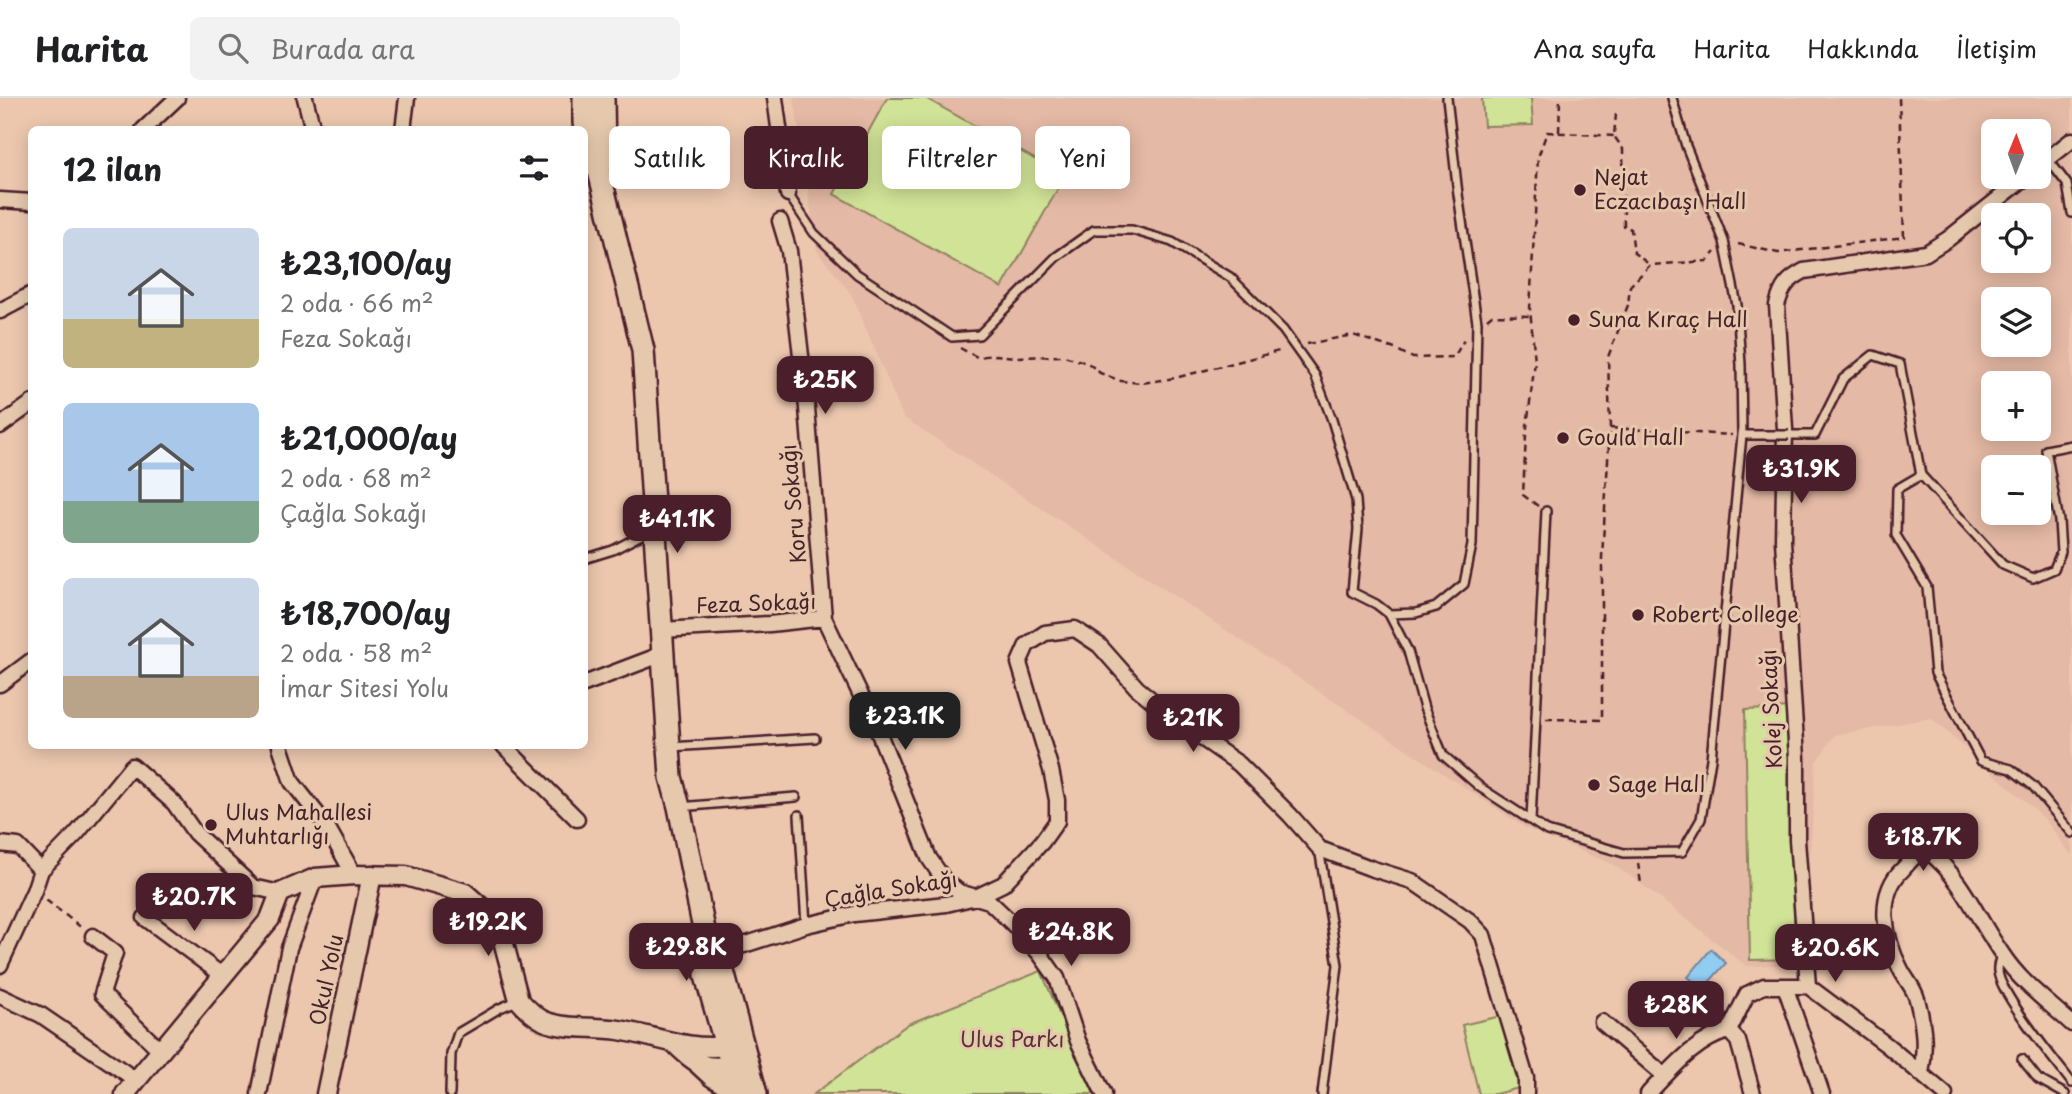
<!DOCTYPE html>
<html lang="tr">
<head>
<meta charset="utf-8">
<style>
	body { margin:0; font-family:"Playpen Sans",sans-serif; background:#f2f2f2; color:#202124; height:100vh; display:flex; flex-direction:column; font-size:26px; white-space:nowrap }
	* { box-sizing:border-box; margin:0 }
	p { font-size:23px; color:#757577 }
	.icon { flex:none; width:38px; height:38px; fill:none; stroke:currentColor; stroke-width:2; stroke-linecap:round; stroke-linejoin:round }
	.map { position:relative; flex:1; overflow:hidden }
	.details { position:absolute; left:28px; top:28px; width:560px; height:623px; display:flex; flex-direction:column; background:#fff; border-radius:10px; box-shadow:0 4px 18px #0003 }
	.details>* { flex:none }
	.hud { position:absolute; left:609px; top:28px; width:665px; height:63px; display:flex; gap:14px }
	.needle { width:46px; rotate:1deg }
	.controls { position:absolute; left:1981px; top:21px; display:grid; gap:14px }
	.controls a { display:grid; place-items:center; width:70px; height:70px; border-radius:10px; background:#fff; box-shadow:0 4px 18px #0003; font-size:35px }
	.price { position:absolute; translate:-50% -60px; padding:0 16px; border-radius:14px; background:#4a1f2b; color:#fff; font-size:23px; line-height:46px; filter:drop-shadow(0 2px 4px #0008) }
	.price::after { content:''; position:absolute; left:50%; top:42px; width:21px; height:16px; margin-left:-10px; background:inherit; clip-path:polygon(0 0,100% 0,50% 100%) }
	.price.selected { background:#222; color:#fff }
	ul { padding:0; list-style:none }
	li { display:flex; align-items:center; gap:21px; height:175px; padding:0 35px }
	li span { display:grid; place-items:center; flex:none; width:196px; height:140px; border-radius:10px; color:#555 }
	li>.icon { margin-inline-start:auto }
	span .icon { width:84px; height:84px; fill:#fffc; stroke-width:1 }
	li b { font-size:30px }
	h2 { display:flex; justify-content:space-between; align-items:center; height:84px; padding:0 35px; font-size:30px }
	.tag { padding:0 24px; border-radius:10px; background:#fff; box-shadow:0 4px 18px #0003; font-size:24px; line-height:63px }
	.tag.selected { background:#4a1f2b; color:#fff }
	header { display:flex; align-items:center; gap:42px; box-sizing:border-box; height:98px; padding:0 35px; background:#fff; border-bottom:2px solid #e0e0e0 }
	header strong { font-size:33px }
	nav { display:flex; gap:38px; margin-inline-start:auto; font-size:24px }
	.search { width:490px; height:63px; background:#f2f2f2; display:flex; align-items:center; gap:18px; box-sizing:border-box; padding:0 24px; border-radius:10px; color:#757577; font-size:26px }
	.map>svg:first-child { display:block }
</style>
</head>
<body>
<header>
<strong>Harita</strong>
<div class="search"><svg class="icon" aria-label="search" viewBox="0 0 24 24"><circle cx="10" cy="10" r="6"/><path d="M15 15l6 6"/></svg>Burada ara</div>
<nav><a>Ana sayfa</a><a>Harita</a><a>Hakkında</a><a>İletişim</a></nav>
</header>
<div class="map">
<svg width="2072" height="996" viewBox="0 0 2072 996">
	<rect width="100%" height="100%" fill="#ecc7ae"/>
	<filter id="ink" filterUnits="userSpaceOnUse"><feTurbulence type="fractalNoise" baseFrequency=".0143" numOctaves="2"/><feDisplacementMap in="SourceGraphic" scale="14" xChannelSelector="R" yChannelSelector="G"/><feConvolveMatrix kernelMatrix="1 2 1 2 8 2 1 2 1" color-interpolation-filters="sRGB"/></filter>
	<g filter="url(#ink)">
		<path fill="#e4b9a5" fill-rule="evenodd" d="M794,0H2072V758L2044,720L1931,620L1835,637L1816,664L1803,866L1747,868L1632,779L1610,765L1526,730L903,319L852,197L817,153ZM1993,33H2039V79H1993ZM1993,117H2039V163H1993ZM1993,201H2039V247H1993ZM1993,285H2039V331H1993ZM1993,369H2039V415H1993Z"/>
		<path fill="#d1e397" stroke="#8e8161" stroke-width="2" d="M887,0H925L1065,78L1002,190L834,96Z
			M1482,0H1531L1533,27L1484,28Z
			M1791,610L1795,861L1750,862L1745,612Z
			M1041,873L1094,996H814L908,926Z
			M1501,918L1519,990L1495,996H1479L1462,927Z"/>
		<path fill="#91cdf1" stroke="#7587a2" stroke-width="2" d="M1711,851L1726,865L1703,891L1688,879Z"/>
		<g fill="none" stroke-linecap="round" stroke-linejoin="round">
			<g stroke="#4a1f2b" stroke-width="12">
				<path id="service" d="M2048,61L2067,86L2072,115
					M788,96L814,135L857,176L952,239L979,237L1056,159L1094,132H1132L1172,144L1230,179L1283,232L1315,277L1332,322L1356,402L1358,431L1352,494L1376,506L1389,516L1408,553L1424,610L1443,657L1481,690L1547,733L1624,755L1682,754L1701,721L1711,661L1742,337L1741,267L1737,207L1724,143L1686,48L1672,0
					M1742,337H1766
					M1789,337H1815L1843,281L1873,257L1900,266L1921,377L1897,391L1896,437L1927,489L1935,575L1981,663L2011,671L2033,688L2072,735
					M1921,377L2003,467L2033,480L2054,471L2061,454L2059,423L2046,352L2072,347
					M584,461L613,452L651,432
					M1389,516L1416,515L1436,509L1464,486L1472,447L1477,224L1458,96L1447,0
					M670,649L815,640
					M680,709L796,699
					M799,717L806,826
					M1531,722L1546,413
					M1319,750L1338,867L1322,996
					M2001,856C2000,861 1997,868 1998,873C1999,895 2056,964 2072,985
					M2022,961L2038,981L2065,996
					M450,996L451,956L458,935L500,910L519,902"/>
			</g>
			<g stroke="#4a1f2b" stroke-width="19">
				<path id="minor" d="M305,0L313,32
					M775,0L788,96
					M143,32L177,0
					M403,32L407,0
					M2039,68L2072,42
					M0,102L32,104
					M780,123L789,153L807,310L824,520L878,633L929,760L944,782L959,794L989,803L1013,826L1040,856L1057,880L1078,943L1104,996
					M0,213L32,196
					M0,328L32,305
					M661,532L770,526L824,520
					M0,586L32,562
					M584,586L663,556
					M280,648L292,684L326,727L354,777
					M504,648L577,721
					M0,746L18,748L41,772L77,735L132,668L174,705L195,735L253,789L280,795
					M145,820L223,878
					M93,838L115,855L102,896L161,953
					M708,851L744,847L806,827L854,816L946,806L976,799L1003,786L1042,744L1057,723V702L1051,672L1019,565L1027,547L1045,535L1075,531L1099,547L1137,590L1180,625L1239,666L1290,717L1320,751L1370,770L1412,783L1470,823L1483,837L1526,980V996
					M0,867L34,793L41,772
					M1785,888L1822,996
					M1808,888L1797,742V660L1783,443L1785,331L1777,207C1782,189 1787,182 1804,173L1926,155L1948,141L2026,79
					M0,898L41,917L136,982
					M1602,924L1665,978
					M1729,933L1738,943L1753,996
					M1921,976C1926,948 1924,929 1917,901C1914,890 1906,882 1901,872C1885,842 1875,797 1903,771C1912,761 1915,755 1929,754C1963,781 1978,822 2002,856C2020,884 2048,904 2072,926
					M259,996L289,850L315,780
					M1648,996C1671,972 1696,941 1729,933L1747,896L1764,888H1808L1888,948L1945,996"/>
			</g>
			<g stroke="#4a1f2b" stroke-width="23">
				<path id="tertiary" d="M675,946C694,964 703,973 731,967
					M699,967L712,979L740,996
					M125,996L270,821L280,795L315,780L354,777L406,778L465,795L498,824L519,902C526,910 534,918 544,923C567,932 594,928 619,932C656,938 688,953 726,948
					M326,996L372,777"/>
			</g>
			<g stroke="#4a1f2b" stroke-width="26">
				<path id="secondary" d="M584,0V24L588,58L599,73L643,252L671,679L679,709L708,851L705,861L706,878L740,996
					M599,73L604,59L603,0
					M708,851L717,858L721,866L756,996"/>
			</g>
			<path stroke="#4a1f2b" stroke-width="2.5" stroke-dasharray="7 5" stroke-linecap="butt" d="M1616,16L1614,38L1623,51L1624,128L1631,131L1634,155L1650,167
				M1559,34L1560,0
				M1738,146L1778,155L1904,139L1899,0
				M1487,221L1492,217L1531,218
				M1307,246L1353,237L1395,251L1413,260L1454,259L1464,242
				M960,250L977,259L994,257L1016,259L1064,258L1088,265L1100,275L1121,283L1141,285L1175,280L1283,252
				M1610,330L1732,337
				M1538,408L1523,397L1526,337L1535,263L1530,211L1538,59L1547,34L1614,38
				M1546,621L1602,622V459L1610,330L1608,259L1628,207L1630,188L1650,167L1707,163L1715,154
				M1638,765L1641,786
				M46,802L82,830"/>
			<use href="#service" stroke="#e6c9ad" stroke-width="7"/>
			<use href="#minor" stroke="#e6c9ad" stroke-width="14"/>
			<use href="#tertiary" stroke="#e6c9ad" stroke-width="18"/>
			<use href="#secondary" stroke="#e6c9ad" stroke-width="21"/>
			<g stroke="#4a1f2b" stroke-width="12" stroke-linecap="butt">
				<path id="service-bridge" d="M1766,337H1789"/>
			</g>
			<use href="#service-bridge" stroke="#e6c9ad" stroke-width="7"/>
		</g>
	</g>
	<g fill="#4a1f2b" stroke="#e6c9ad" stroke-width="2.5">
		<circle cx="1580" cy="92" r="7"/>
		<circle cx="1574" cy="222" r="7"/>
		<circle cx="1563" cy="340" r="7"/>
		<circle cx="1638" cy="517" r="7"/>
		<circle cx="1594" cy="687" r="7"/>
		<circle cx="211" cy="727" r="7"/>
	</g>
	<g text-anchor="middle" stroke-width="6" stroke-linejoin="round" paint-order="stroke">
		<g font-size="21" fill="#4a1f2b" stroke="#e6c9ad" text-anchor="start">
			<text x="1594" y="87">Nejat<tspan x="1594" dy="24">Eczacıbaşı Hall</tspan></text>
			<text x="1588" y="229">Suna Kıraç Hall</text>
			<text x="1577" y="347">Gould Hall</text>
			<text x="1652" y="524">Robert College</text>
			<text x="1608" y="694">Sage Hall</text>
			<text x="225" y="722">Ulus Mahallesi<tspan x="225" dy="24">Muhtarlığı</tspan></text>
		</g>
		<g font-size="21" fill="#4a1f2b" stroke="#e6c9ad">
			<text transform="translate(794 406) rotate(-95)" y="7">Koru Sokağı</text>
			<text transform="translate(756 506) rotate(-2)" y="7">Feza Sokağı</text>
			<text transform="translate(1772 611) rotate(-93)" y="7">Kolej Sokağı</text>
			<text transform="translate(891 792) rotate(-9)" y="7">Çağla Sokağı</text>
			<text transform="translate(327 882) rotate(-78)" y="7">Okul Yolu</text>
		</g>
		<g font-size="21" fill="#583336" stroke="#e6c9ad">
			<text x="1012" y="949">Ulus Parkı</text>
		</g>
	</g>
</svg>
<div class="controls">
<a><svg class="needle" viewBox="-14 -14 28 28"><path d="M0-13l5 13h-10z" fill="#e53935"/><path d="M0 13l5-13h-10z" fill="#757577"/></svg></a>
<a><svg class="icon" aria-label="locate" viewBox="0 0 24 24"><circle cx="12" cy="12" r="6"/><path d="M12 2v4M12 18v4M2 12h4M18 12h4"/></svg></a>
<a><svg class="icon" aria-label="layers" viewBox="0 0 24 24"><path d="M12 4l9 5-9 5-9-5zM3 14l9 5 9-5"/></svg></a>
<a>+</a>
<a>−</a>
</div>
<b class="price" style="left:825px;top:318px">₺25K</b>
<b class="price" style="left:1801px;top:407px">₺31.9K</b>
<b class="price" style="left:677px;top:457px">₺41.1K</b>
<b class="price selected" style="left:905px;top:654px">₺23.1K</b>
<b class="price" style="left:1193px;top:656px">₺21K</b>
<b class="price" style="left:1923px;top:775px">₺18.7K</b>
<b class="price" style="left:194px;top:835px">₺20.7K</b>
<b class="price" style="left:488px;top:860px">₺19.2K</b>
<b class="price" style="left:1071px;top:870px">₺24.8K</b>
<b class="price" style="left:686px;top:885px">₺29.8K</b>
<b class="price" style="left:1835px;top:886px">₺20.6K</b>
<b class="price" style="left:1676px;top:943px">₺28K</b>
<div class="hud">
<a class="tag">Satılık</a>
<a class="tag selected">Kiralık</a>
<a class="tag">Filtreler</a>
<a class="tag">Yeni</a>
</div>
<section class="details">
<h2>12 ilan<svg class="icon" aria-label="filters" viewBox="0 0 24 24"><path d="M4 7h16M4 17h16"/><circle cx="9" cy="7" r="2"/><circle cx="15" cy="17" r="2"/></svg></h2>
<ul>
<li><span style="background:linear-gradient(#c9d6e8 65%,#c2b280 0)"><svg class="icon" aria-label="home" viewBox="0 0 24 24"><path d="M3 11l9-7 9 7M6 9v11h12V9"/></svg></span><div><b>₺23,100/ay</b><p>2 oda · 66 m²</p><p>Feza Sokağı</p></div></li>
<li><span style="background:linear-gradient(#a9c7e8 70%,#7fa58c 0)"><svg class="icon" aria-label="home" viewBox="0 0 24 24"><path d="M3 11l9-7 9 7M6 9v11h12V9"/></svg></span><div><b>₺21,000/ay</b><p>2 oda · 68 m²</p><p>Çağla Sokağı</p></div></li>
<li><span style="background:linear-gradient(#c9d6e8 70%,#b9a48a 0)"><svg class="icon" aria-label="home" viewBox="0 0 24 24"><path d="M3 11l9-7 9 7M6 9v11h12V9"/></svg></span><div><b>₺18,700/ay</b><p>2 oda · 58 m²</p><p>İmar Sitesi Yolu</p></div></li>
</ul>
</section>
</div>
</body>
</html>
